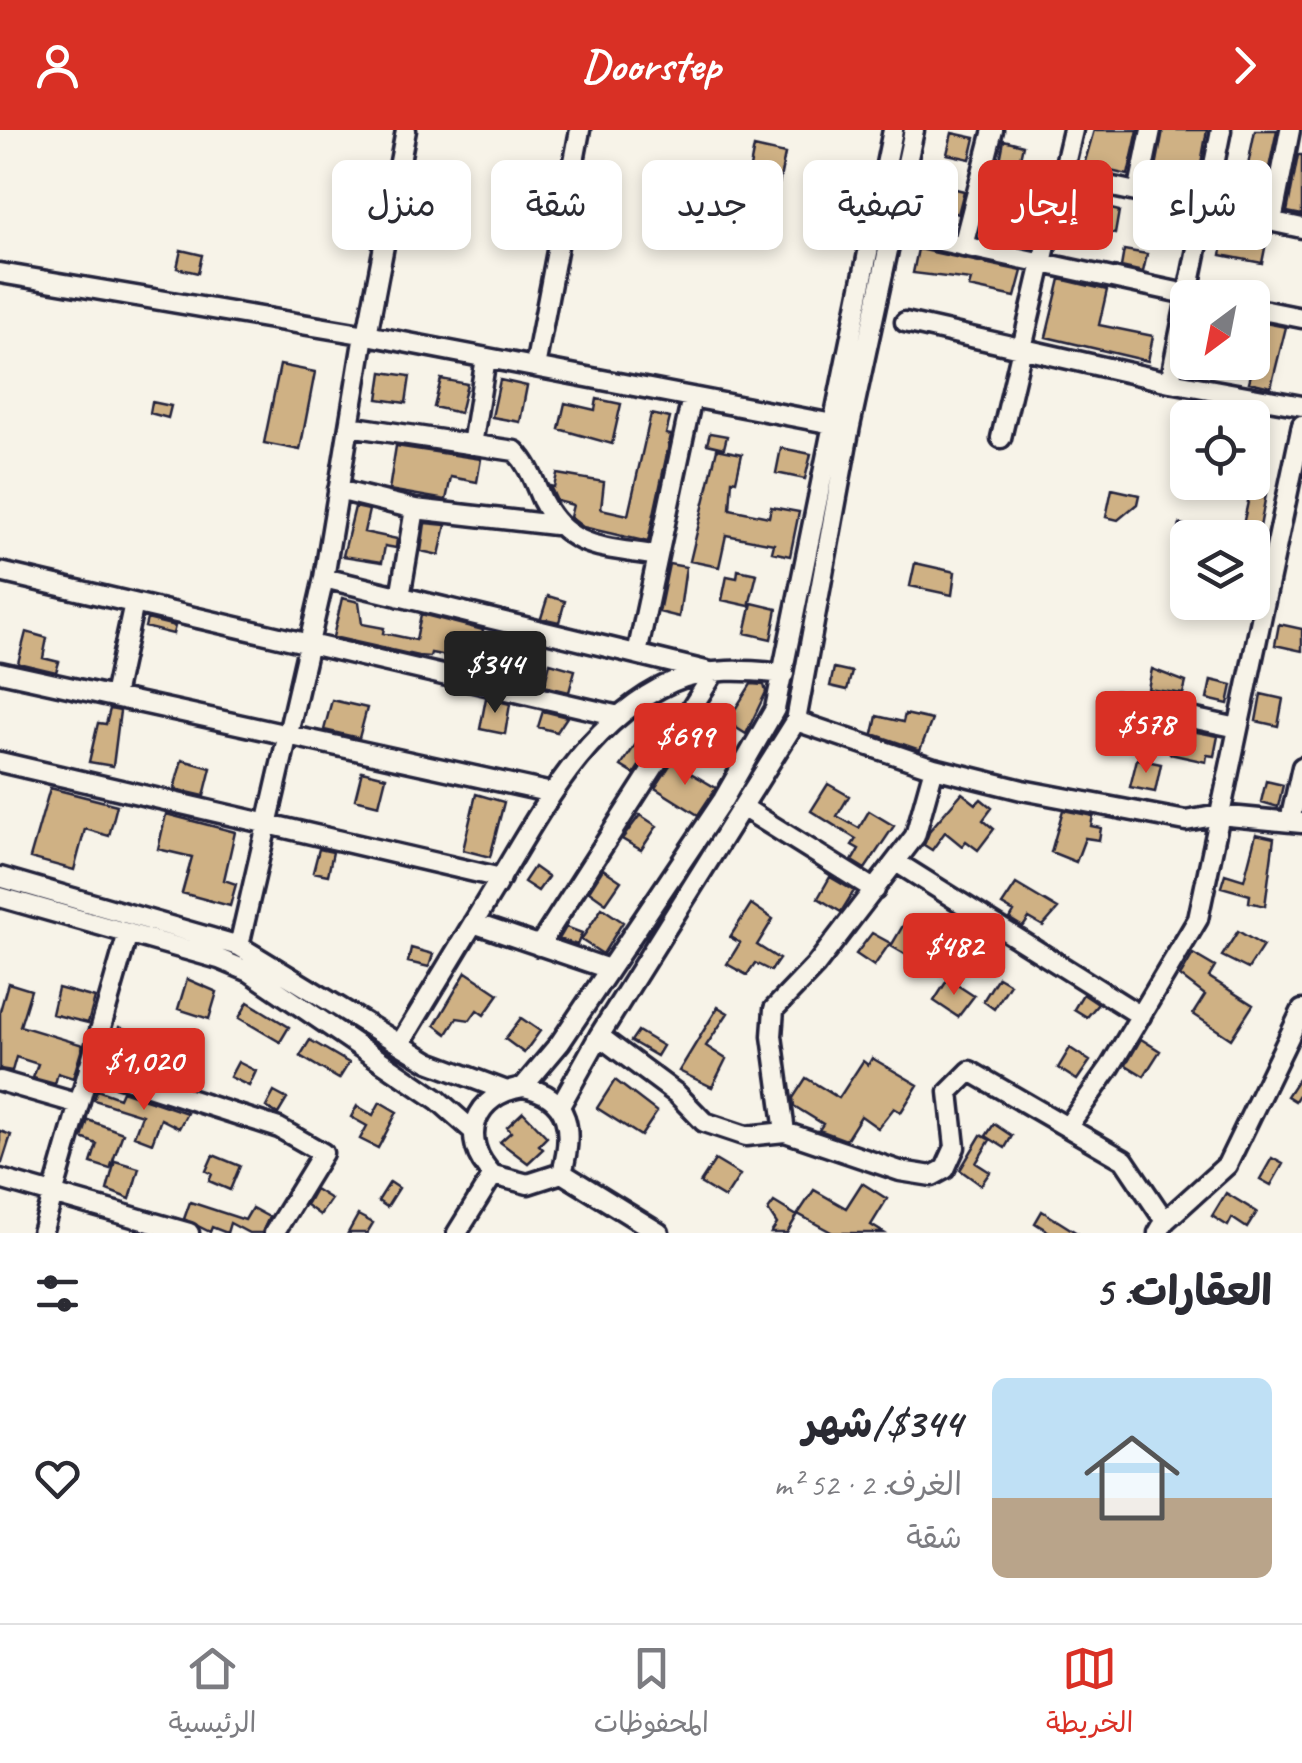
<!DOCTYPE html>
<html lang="ar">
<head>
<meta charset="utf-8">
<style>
	body { margin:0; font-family:Caveat,"Playpen Sans Arabic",sans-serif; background:#f7f7f7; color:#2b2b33; direction:rtl; height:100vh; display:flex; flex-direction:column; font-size:38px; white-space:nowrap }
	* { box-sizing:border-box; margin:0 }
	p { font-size:32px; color:#7c7c81 }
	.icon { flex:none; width:55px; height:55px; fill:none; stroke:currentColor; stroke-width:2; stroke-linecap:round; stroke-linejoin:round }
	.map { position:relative; height:1103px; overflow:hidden; direction:ltr }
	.details { display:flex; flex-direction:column; background:#fff; flex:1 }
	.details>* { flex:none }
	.hud { position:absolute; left:30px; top:30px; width:1242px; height:90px; direction:rtl; display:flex; gap:20px }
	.needle { width:65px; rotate:212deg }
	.controls { position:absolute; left:1170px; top:150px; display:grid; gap:20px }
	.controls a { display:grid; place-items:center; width:100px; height:100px; border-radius:15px; background:#fff; box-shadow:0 5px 15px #0003; font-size:50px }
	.price { position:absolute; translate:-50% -85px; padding:0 22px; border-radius:10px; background:#d93025; color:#fff; font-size:32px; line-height:65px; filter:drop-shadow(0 2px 5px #0008) }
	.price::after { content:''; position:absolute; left:50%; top:60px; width:30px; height:22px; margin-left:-15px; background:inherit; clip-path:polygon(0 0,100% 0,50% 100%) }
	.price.on { background:#222; color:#fff }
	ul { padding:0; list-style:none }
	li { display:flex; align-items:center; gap:30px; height:250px; padding:0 30px }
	li span { display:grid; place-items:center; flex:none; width:280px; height:200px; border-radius:15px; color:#555 }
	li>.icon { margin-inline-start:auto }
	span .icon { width:120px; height:120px; fill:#fffc; stroke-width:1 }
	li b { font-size:42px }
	h2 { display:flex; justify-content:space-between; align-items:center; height:120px; padding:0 30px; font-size:42px }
	.tag { padding:0 35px; border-radius:15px; background:#fff; box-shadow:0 5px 15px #0003; font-size:35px; line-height:90px }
	.tag.on { background:#d93025; color:#fff }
	header { display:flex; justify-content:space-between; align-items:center; height:130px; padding:0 30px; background:#d93025; color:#fff; font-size:45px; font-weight:600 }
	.tab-bar { display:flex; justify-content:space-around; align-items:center; height:140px; border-top:2px solid #e1e1e2; background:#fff; font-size:28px; color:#7c7c81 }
	.tab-bar a { display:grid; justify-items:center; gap:5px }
	.tab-bar .on { color:#d93025 }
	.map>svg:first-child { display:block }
</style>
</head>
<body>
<header><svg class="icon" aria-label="forward" viewBox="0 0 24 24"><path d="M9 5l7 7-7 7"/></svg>Doorstep<svg class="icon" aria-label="person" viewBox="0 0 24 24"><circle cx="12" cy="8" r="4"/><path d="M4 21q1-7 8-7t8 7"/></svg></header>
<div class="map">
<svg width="1302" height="1103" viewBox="0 0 1302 1103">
	<rect width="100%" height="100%" fill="#f7f3e8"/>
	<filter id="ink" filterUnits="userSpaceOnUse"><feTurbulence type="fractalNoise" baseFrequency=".01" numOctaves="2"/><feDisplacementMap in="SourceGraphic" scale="20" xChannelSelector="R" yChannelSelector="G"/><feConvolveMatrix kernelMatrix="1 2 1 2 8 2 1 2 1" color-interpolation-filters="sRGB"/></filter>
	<g filter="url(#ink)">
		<path fill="#cfb184" stroke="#22223b" stroke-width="2.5" d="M1094,0H1138L1128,45L1084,35Z
			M1163,0H1207L1196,62L1153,53Z
			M1255,0H1277L1261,76L1220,67L1225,41L1246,45Z
			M952,3L975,8L970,29L947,24Z
			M1004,10L1023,15L1015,51L1039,58L1025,116L985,108Z
			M754,17L785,24L779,54L748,48Z
			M1298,25H1302V85L1287,82Z
			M939,55L964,61L958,84L933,77Z
			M1078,71L1119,81L1115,104L1073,95Z
			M1225,101L1267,108L1262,133L1221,125Z
			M918,119L1022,141L1015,167L969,157L971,150L913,143Z
			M181,120L202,125L198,143L177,138Z
			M1124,120L1147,124L1143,142L1121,137Z
			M1060,149L1107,160L1099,195L1153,206L1148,231L1046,207Z
			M1265,193L1286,197L1271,257L1249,252Z
			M280,235L315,242L300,320L264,313Z
			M382,242L410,246L406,273L378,269Z
			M441,249L467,254L460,283L434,277Z
			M500,250L527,256L520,292L492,287Z
			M597,269L621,274L612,314L559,299L565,273L595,280Z
			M152,272L171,276L168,288L150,283Z
			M651,284L670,288L666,304L671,305L648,412L583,397L570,387L573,375L557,371L550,356L554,357L557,344L604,352L601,379L628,385Z
			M710,303L727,306L724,318L707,314Z
			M396,316L481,329L477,352L451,347L446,370L389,360Z
			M781,318L811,324L805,349L776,343Z
			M717,319L742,324L736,351L732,350L730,379L769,387L771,377L799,382L790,426L772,422L774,414L726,405L719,437L690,431Z
			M1240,353L1267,359L1258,408H1177L1180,394L1214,402L1216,395L1231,399L1232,392L1243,395L1249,367L1237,365Z
			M1112,359L1139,365L1137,374L1118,390L1106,387Z
			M355,377L369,380L364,402L397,409L396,418L385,416L382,432L343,426Z
			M425,393L446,395L439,425L421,421Z
			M915,433L955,442L952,465L910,456Z
			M669,434L686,437L679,487L659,482Z
			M738,440L757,444L749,476L722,470L727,446L737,448Z
			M548,466L565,471L559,492L541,488Z
			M342,468L359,472L362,494L384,498L383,503L416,510L421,484L483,500L479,522L465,520L468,538L451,534L453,527L431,523L430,527L418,526L333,507Z
			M1223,472H1252L1250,483L1222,477Z
			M752,473L777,479L771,509L745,503Z
			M147,489L175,496L173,504L145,497Z
			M1279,494L1302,499V521L1275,515Z
			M26,502L47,508L43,528L59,532L56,542L18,533Z
			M494,524L514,528L510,548L490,543Z
			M550,533L575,540L569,562L544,556Z
			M834,538L852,542L847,560L830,556Z
			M1152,539L1186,552L1183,564L1148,559Z
			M1211,550L1232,555L1228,574L1207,569Z
			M751,554L764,555L766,562L746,604L727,592Z
			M1261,564L1283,569L1278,596L1256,591Z
			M486,568L510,574L505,604L480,599Z
			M332,570L367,578L359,608L324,600Z
			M110,579L120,581L113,636L89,632L98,593L106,594Z
			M543,581L567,587L557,602L538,597Z
			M905,584L932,590L920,620L873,604L877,586L903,592Z
			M655,586L667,593L634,644L621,636Z
			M1176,598L1218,606L1214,626L1207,625L1206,632L1170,624Z
			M1137,629L1161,634L1155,662L1130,657Z
			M182,630L211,638L204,666L174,659Z
			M672,632L716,658L698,685L655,658Z
			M362,641L386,647L379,675L355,669Z
			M1266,651L1283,655L1278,677L1261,672Z
			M828,654L849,666L837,686L859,698L869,681L894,696L865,739L852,731L859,719L852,715L856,709L811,681Z
			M50,658L117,675L109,706L85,699L74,740L30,728Z
			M962,663L976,674L981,669L992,678L983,690L994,699L978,720L966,711L962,716L945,702L932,720L924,715L930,700Z
			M476,664L504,672L490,727L463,720Z
			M1063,680L1093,686L1091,696L1101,698L1099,710L1085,708L1076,732L1051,722Z
			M166,684L235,702L224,750L236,754L230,776L182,763L192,727L158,719Z
			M640,685L657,696L641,720L622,709Z
			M1256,704L1274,708L1265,776L1249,772L1250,765L1221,757L1225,744L1244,750Z
			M319,719L333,722L328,745L313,742Z
			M534,737L548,747L538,761L524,752Z
			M603,739L621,751L606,773L589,761Z
			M830,747L854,761L841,782L818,768Z
			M1016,754L1058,779L1043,796L1029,788L1023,797L1010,789L1014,782L1002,775Z
			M751,774L773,789L757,815L779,829L771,841L755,833L747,845L727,834L740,813L730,807Z
			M602,778L623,792L603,824L581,810Z
			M905,792L924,807L912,828L891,816Z
			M566,797L582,803L577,815L559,809Z
			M1238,801L1263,816L1248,839L1222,826Z
			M872,803L890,813L874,836L856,824Z
			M411,818L433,824L429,837L408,832Z
			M1193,824L1215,837L1209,847L1253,875L1231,909L1193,884L1205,865L1180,846Z
			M466,842L499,864L484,885L477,880L470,890L457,888L447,904L435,895Z
			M998,847L1010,854L994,879L983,871Z
			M187,849L217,862L209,889L178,879Z
			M948,849L974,866L958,887L934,871Z
			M8,853L31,860L20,896L83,915L73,948L58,943L55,954L33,948L38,934L16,927L12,941L0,939V881Z
			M58,858L95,868L88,893L52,884Z
			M1083,864L1098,874L1087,887L1074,879Z
			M248,872L289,897L280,912L239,888Z
			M718,877L728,883L706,916L726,929L712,957L679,941Z
			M521,888L540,901L524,923L505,909Z
			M119,897L140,904L130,937L109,930Z
			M638,901L663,916L657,926L631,911Z
			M1141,909L1160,921L1144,946L1126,935Z
			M310,910L349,933L339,949L300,926Z
			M1070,918L1090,931L1077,950L1058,938Z
			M872,928L918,955L901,982L894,978L878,998L861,986L846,1010L819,1000L823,994L794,976L793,968L806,948L839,968L863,931L868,935Z
			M238,932L256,941L249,956L230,947Z
			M1302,943V960L1295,971L1287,966Z
			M615,950L657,982L641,1006L597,978Z
			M97,960L119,968L122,961L187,983L179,998L161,989L152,1013L134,1006L142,985L94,970Z
			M274,962L287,969L278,984L266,977Z
			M380,972L397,982L378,1018L360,1009L367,996L351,987L357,976L373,985Z
			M523,982L547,1007L539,1015L543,1019L528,1033L500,1012L511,1002L507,997Z
			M88,990L123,1003L110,1039L91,1033L97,1014L82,1008Z
			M994,994L1012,1006L1005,1018L986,1006Z
			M0,1001L11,1005L2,1033H0Z
			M981,1005L990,1010L976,1033L990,1042L981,1055L960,1040Z
			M213,1025L240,1036L230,1060L209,1051L212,1044L206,1041Z
			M1272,1028L1283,1034L1271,1055L1260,1049Z
			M715,1030L740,1045L725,1068L700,1053Z
			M115,1031L139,1038L130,1069L107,1060Z
			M390,1052L399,1058L387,1077L378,1071Z
			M862,1053L887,1069L871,1095L884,1103H833L798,1084L814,1060L846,1078Z
			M315,1059L331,1069L320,1085L306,1075Z
			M1226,1063L1257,1082L1247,1098L1232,1088L1228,1096L1212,1086Z
			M190,1072L245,1090L252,1078L269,1087L262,1103H249L230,1093L227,1103L212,1097L210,1102L184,1089Z
			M774,1072L797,1086L787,1103H771L777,1094L768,1080Z
			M1042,1081L1077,1103H1051L1035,1093Z
			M358,1085L373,1093L367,1103H348Z"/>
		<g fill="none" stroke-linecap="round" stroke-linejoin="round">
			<g stroke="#22223b" stroke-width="25">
				<path id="minor" d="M1062,46L1302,98
					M1138,63L1151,0
					M1272,91L1290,0
					M894,101L1205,168
					M963,116L993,0
					M0,143L367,205L833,294
					M1252,178L1302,188
					M905,192L1170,252L1302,276
					M367,205L406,0
					M535,237L580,0
					M1170,252L1221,0
					M349,296L515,321C529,335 534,352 542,370C568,421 607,417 658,426
					M1001,308L1073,0
					M472,315L486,228
					M338,360L415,379L555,395
					M0,442L619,586
					M324,448L714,543L539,816
					M400,467L415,379
					M637,524L692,267
					M0,542L552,663
					M114,566L134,473
					M1116,572L1238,598
					M796,591L934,638L1022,660L1186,691L1219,685L1302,693
					M0,632L501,748
					M744,678L875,760
					M1290,691L1302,637
					M896,732L1141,886
					M0,747L239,816L429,932L504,960
					M0,767L219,829L250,842L438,970L472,1000
					M473,793L609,839
					M239,816L324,448L364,205
					M599,906L677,964L704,992L746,1006L785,1002L900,1041L932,1046L945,1039L955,1017L949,962L970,941L1124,1030L1165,1091
					M400,914C432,862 463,809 495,757C541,681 586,591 672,552C706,537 748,540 784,544
					M89,937L279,998L323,1023L274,1103
					M0,951L79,974
					M523,957L560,913L723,670L775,579L893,0
					M523,957C572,966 573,1003 562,1043L528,1054L493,1045C457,1009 475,964 523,957Z
					M560,976L599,906L796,591L850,296L914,0
					M1068,996L1110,937L1198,789L1302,295
					M785,1002L772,906L774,879L816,835L915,706L934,638
					M562,1043L659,1103
					M0,1049L189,1103
					M42,1103L128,803
					M457,1103L493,1045
					M1158,1103L1165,1091L1227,1035L1302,880"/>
			</g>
			<use href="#minor" stroke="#f7f3e8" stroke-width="18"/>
		</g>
	</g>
</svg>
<div class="controls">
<a><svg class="needle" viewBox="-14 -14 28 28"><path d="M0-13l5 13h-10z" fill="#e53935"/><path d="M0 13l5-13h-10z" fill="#7c7c81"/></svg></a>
<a><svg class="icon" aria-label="locate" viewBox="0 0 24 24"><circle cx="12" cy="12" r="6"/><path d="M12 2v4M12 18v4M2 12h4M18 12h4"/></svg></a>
<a><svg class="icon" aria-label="layers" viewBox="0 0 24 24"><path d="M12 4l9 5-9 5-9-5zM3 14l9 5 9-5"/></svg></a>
</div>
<b class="price on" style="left:495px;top:586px">$344</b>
<b class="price" style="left:1146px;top:646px">$578</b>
<b class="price" style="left:685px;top:658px">$699</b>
<b class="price" style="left:954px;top:868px">$482</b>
<b class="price" style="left:144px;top:983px">$1,020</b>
<div class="hud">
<a class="tag">شراء</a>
<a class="tag on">إيجار</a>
<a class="tag">تصفية</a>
<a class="tag">جديد</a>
<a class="tag">شقة</a>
<a class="tag">منزل</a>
</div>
</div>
<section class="details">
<h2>العقارات: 5<svg class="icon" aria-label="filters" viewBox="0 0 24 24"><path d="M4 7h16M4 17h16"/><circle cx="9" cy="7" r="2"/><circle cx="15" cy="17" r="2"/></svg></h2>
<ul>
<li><span style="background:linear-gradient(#bfe0f5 60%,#b9a48a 0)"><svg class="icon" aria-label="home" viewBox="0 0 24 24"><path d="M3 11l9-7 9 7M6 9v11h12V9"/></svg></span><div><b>$344/شهر</b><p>الغرف: 2 · 52 m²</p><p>شقة</p></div><svg class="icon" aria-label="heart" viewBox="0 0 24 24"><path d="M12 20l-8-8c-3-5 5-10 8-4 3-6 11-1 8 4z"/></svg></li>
</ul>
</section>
<nav class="tab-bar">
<a class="on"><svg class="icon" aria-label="map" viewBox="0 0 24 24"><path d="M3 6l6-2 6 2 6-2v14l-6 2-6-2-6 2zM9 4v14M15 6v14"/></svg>الخريطة</a>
<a><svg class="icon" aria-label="saved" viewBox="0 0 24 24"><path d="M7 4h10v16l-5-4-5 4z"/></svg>المحفوظات</a>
<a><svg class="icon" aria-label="home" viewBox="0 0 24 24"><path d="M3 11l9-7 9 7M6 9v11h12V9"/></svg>الرئيسية</a>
</nav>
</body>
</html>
